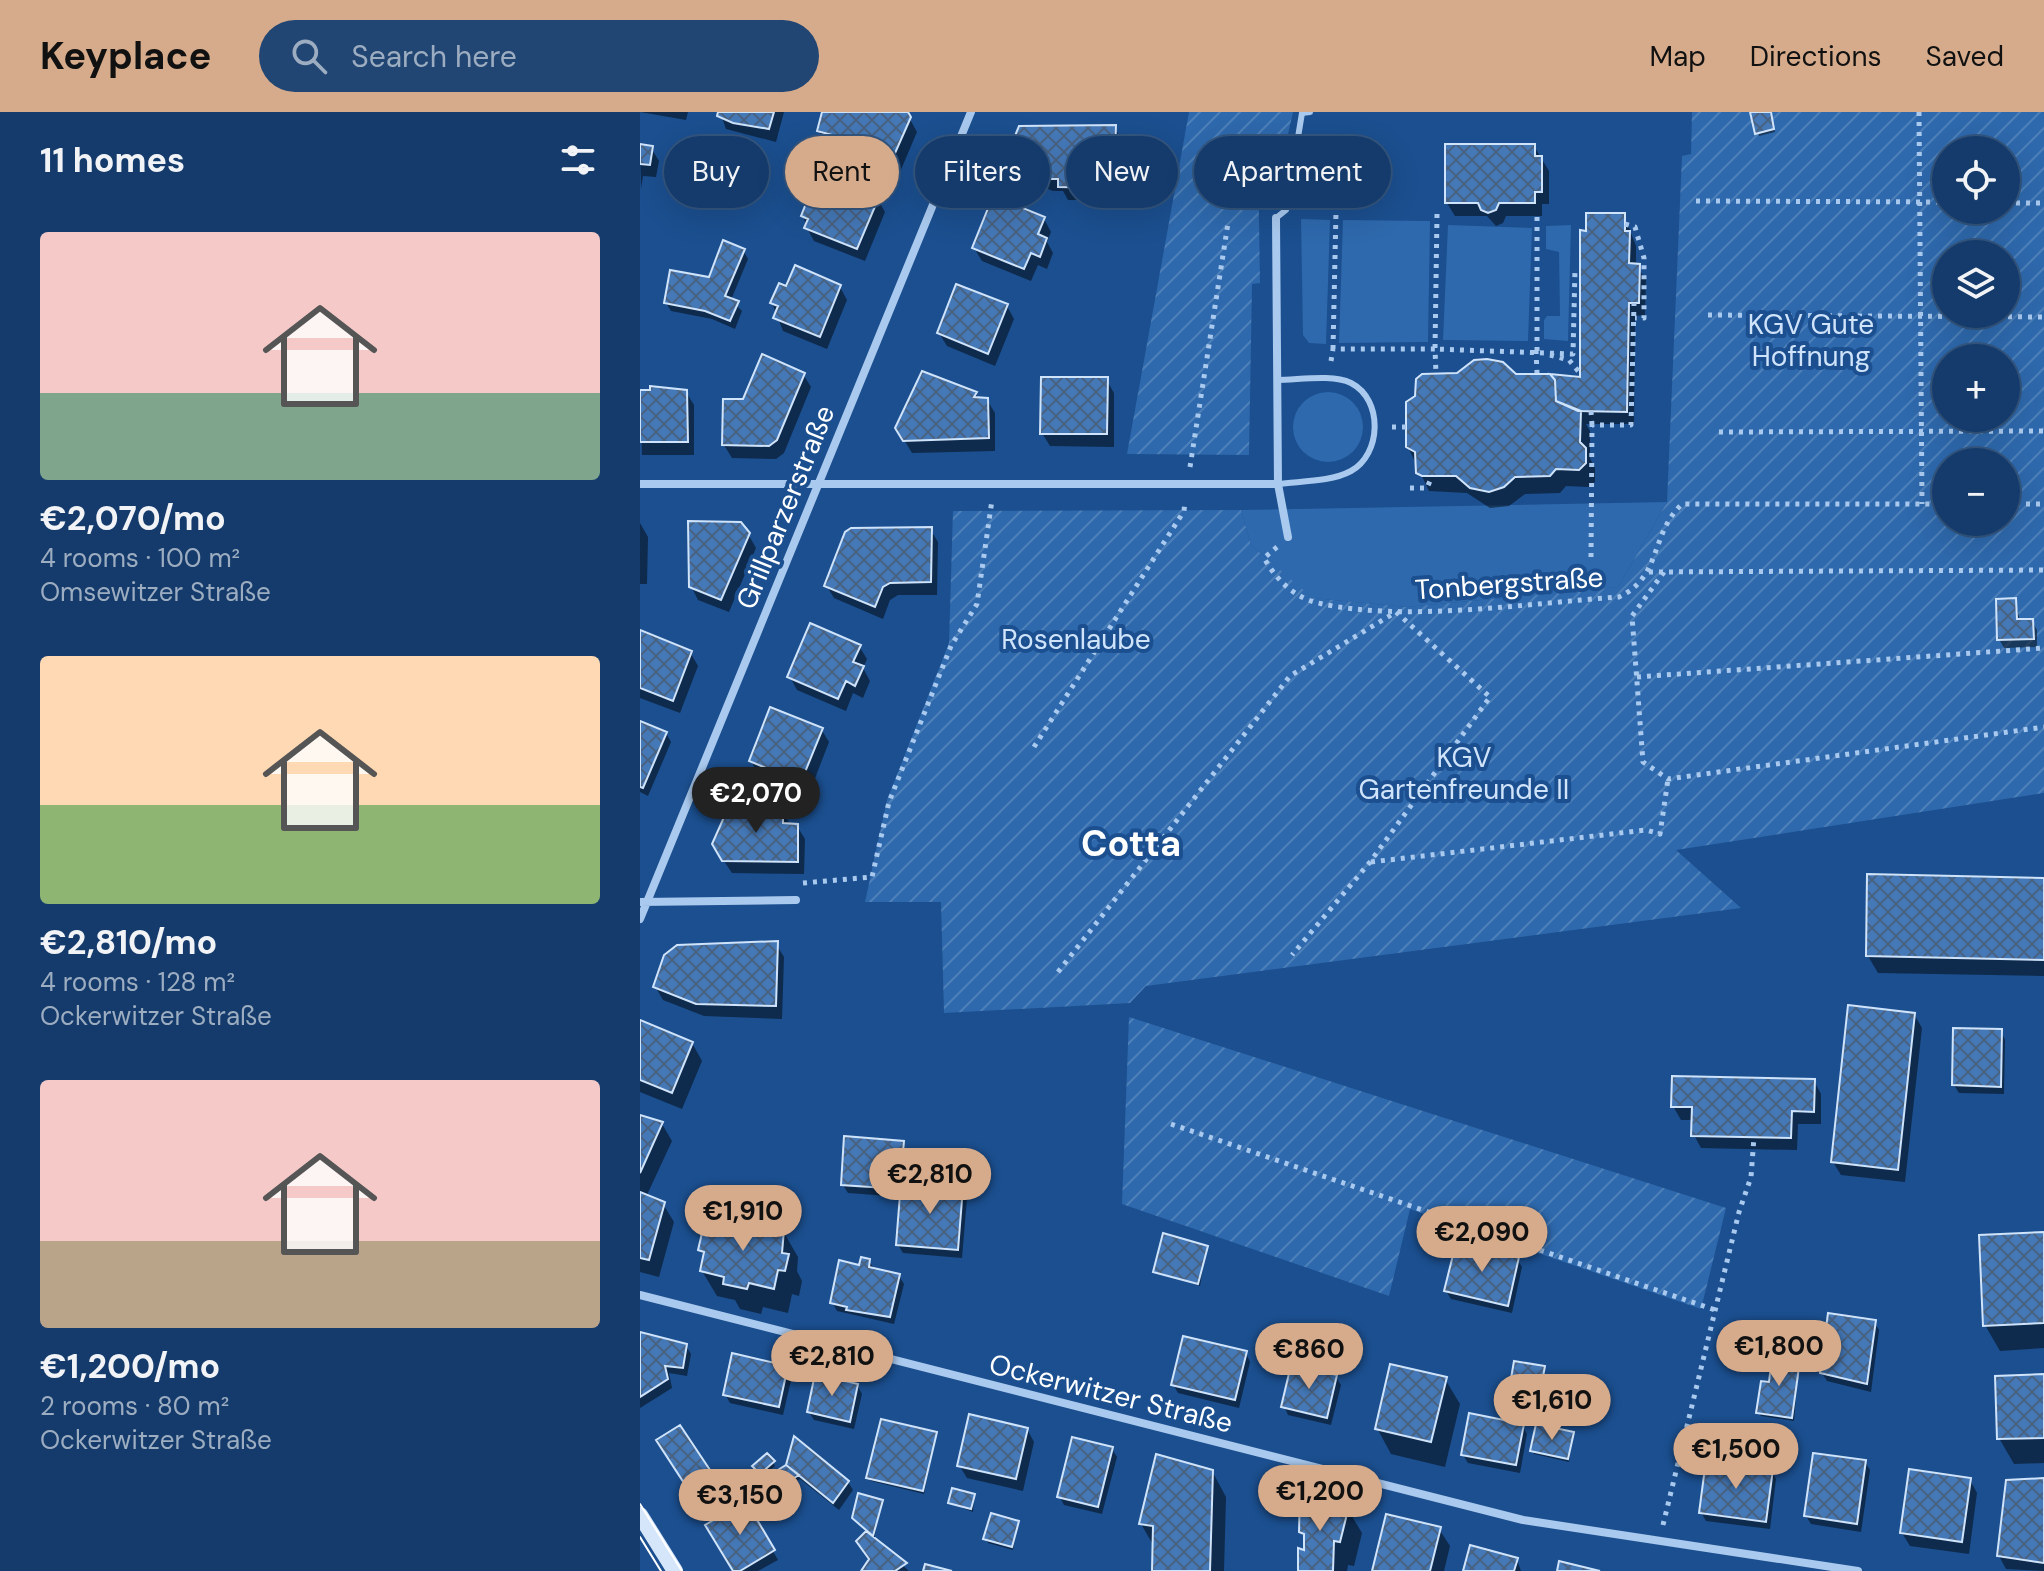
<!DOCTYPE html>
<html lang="en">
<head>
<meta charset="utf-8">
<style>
	body { margin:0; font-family:"DM Sans",sans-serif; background:#214673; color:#f1f3f6; height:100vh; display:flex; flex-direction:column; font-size:30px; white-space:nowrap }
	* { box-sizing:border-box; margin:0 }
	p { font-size:26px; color:#9dadc1 }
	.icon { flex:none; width:44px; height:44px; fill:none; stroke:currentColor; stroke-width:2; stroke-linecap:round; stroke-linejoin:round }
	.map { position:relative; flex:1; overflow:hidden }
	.panel { display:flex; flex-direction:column; background:#143b6b; width:640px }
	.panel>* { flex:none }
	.top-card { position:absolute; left:24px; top:24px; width:760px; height:72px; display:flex; gap:16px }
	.tools { position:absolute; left:1292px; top:24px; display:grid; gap:16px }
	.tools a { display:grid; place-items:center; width:88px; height:88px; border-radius:50%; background:#143b6b; box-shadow:0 8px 32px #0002,0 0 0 2px #33557e; font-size:40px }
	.price { position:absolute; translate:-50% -68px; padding:0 18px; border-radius:28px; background:#d6ab8b; color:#111; font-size:26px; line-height:52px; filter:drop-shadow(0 2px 4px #0008) }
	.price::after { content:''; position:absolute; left:50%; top:48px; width:24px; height:18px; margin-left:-12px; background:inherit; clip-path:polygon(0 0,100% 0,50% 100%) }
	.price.selected { background:#222; color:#fff }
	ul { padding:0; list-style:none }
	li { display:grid; align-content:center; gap:16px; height:424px; padding:0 40px }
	li span { display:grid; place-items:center; height:248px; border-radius:8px; color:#555 }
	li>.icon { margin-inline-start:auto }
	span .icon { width:144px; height:144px; fill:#fffc; stroke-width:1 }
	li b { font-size:34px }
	h2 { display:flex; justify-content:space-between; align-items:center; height:96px; padding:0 40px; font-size:34px }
	.chip { padding:0 28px; border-radius:36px; background:#143b6b; box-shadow:0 8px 32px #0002,0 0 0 2px #33557e; font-size:28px; line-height:72px }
	.chip.selected { background:#d6ab8b; color:#111 }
	header { display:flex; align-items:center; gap:48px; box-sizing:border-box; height:112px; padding:0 40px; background:#d6ab8b; color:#111 }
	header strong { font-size:38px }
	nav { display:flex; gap:44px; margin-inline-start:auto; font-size:28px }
	.search { width:560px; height:72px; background:#214673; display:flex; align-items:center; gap:20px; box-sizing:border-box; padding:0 28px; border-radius:44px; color:#9dadc1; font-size:30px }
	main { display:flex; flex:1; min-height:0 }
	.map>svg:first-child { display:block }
</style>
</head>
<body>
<header>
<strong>Keyplace</strong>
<div class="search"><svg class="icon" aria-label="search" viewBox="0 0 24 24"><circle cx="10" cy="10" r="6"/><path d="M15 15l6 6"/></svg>Search here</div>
<nav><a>Map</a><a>Directions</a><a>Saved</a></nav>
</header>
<main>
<section class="panel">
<h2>11 homes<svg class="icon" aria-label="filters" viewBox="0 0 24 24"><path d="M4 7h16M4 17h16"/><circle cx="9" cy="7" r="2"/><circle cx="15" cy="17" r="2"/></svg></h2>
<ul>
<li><span style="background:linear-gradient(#f6c9c9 65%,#7fa58c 0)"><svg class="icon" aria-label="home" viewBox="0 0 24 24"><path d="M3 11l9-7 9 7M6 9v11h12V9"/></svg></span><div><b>€2,070/mo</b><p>4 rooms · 100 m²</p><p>Omsewitzer Straße</p></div></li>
<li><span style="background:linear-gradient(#ffd9b3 60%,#8fb573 0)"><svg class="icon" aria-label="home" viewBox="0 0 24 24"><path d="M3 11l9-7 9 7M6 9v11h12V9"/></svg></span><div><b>€2,810/mo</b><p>4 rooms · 128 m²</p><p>Ockerwitzer Straße</p></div></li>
<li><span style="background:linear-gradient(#f6c9c9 65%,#b9a48a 0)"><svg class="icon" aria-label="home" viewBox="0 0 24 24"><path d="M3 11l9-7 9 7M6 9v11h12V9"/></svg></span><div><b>€1,200/mo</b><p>2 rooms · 80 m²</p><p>Ockerwitzer Straße</p></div></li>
</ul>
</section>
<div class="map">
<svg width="1404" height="1459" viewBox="0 0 1404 1459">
	<defs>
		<pattern id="garden-furrows" width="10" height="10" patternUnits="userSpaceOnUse" patternTransform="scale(2)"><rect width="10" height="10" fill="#2e69ad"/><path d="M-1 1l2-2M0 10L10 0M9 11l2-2" fill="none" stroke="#4d80b9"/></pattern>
		<pattern id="building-cross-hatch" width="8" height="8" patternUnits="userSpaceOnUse" patternTransform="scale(2)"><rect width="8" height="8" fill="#4478b7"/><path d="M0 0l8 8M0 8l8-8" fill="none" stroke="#486282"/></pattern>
	</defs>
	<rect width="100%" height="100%" fill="#1b4f8f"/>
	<path fill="#2e69ad" d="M661,107L690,108L686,232L669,231L663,223Z
		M703,108L790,109L788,230L699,231Z
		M808,113L892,116L888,229L803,228Z
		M931,113L928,229L904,227V208L907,204H920L919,140L906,137V114Z
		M653 315a35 35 0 1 1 70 0a35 35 0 1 1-70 0Z
		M1027,390L978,475L767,495L672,486L611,433L601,398Z"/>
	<path fill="url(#garden-furrows)" fill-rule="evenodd" d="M549,0H653L642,49H618L620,171L612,172L609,343L487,342Z
		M1052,0H1404V681L1036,738L1101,796L506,874L490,891L304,901L301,790H225L247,688L309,531L313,399L601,398L611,433L673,486L767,495L978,475L1027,390L1042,44L1051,42ZM1306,38H1366V98H1306ZM1306,142H1366V202H1306ZM1306,246H1366V306H1306ZM1306,350H1366V410H1306Z
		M489,905L1086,1096L1061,1197L770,1097L749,1184L482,1092Z"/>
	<path fill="#0007" d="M0,0H48L46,8Z
		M80,0H144L136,30L86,17Z
		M184,0H266L277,20L260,60L220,45L217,39L186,32L179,19Z
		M1112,0H1131L1135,20L1119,24Z
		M474,15L482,28L481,88H428L423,79H413L374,63L367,50Z
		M0,34L11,36L19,49L16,65L3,64L1,77Z
		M894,34L909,59V92H902V104H866L863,111L856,114L847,104H815L807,91Z
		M639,52L642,86H625L622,82Z
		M237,86L245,100L225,149L174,129L167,116L163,104Z
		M984,103L996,134V154L1006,167L1005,203L995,204L994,312H946L950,319V346L955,356V370L949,375L926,374L920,381L885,382L869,394L850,396L827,381L789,379L768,335L875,264L942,267L948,121Z
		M404,107L411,120L407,130L413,141L407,157L398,153L391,169L342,149L334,136Z
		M103,138L108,147L91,188L102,199L95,217L72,207L31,199L26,191L70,168Z
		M200,175L207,188L187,237L143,219L132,191L147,176Z
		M367,194L374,207L355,254L307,234L299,221Z
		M163,262L171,275L144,341L136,347L92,346L84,333L105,289Z
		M466,267L474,281V335L410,334L402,321Z
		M0,280H46L54,293V343H2Z
		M335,281L339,287L347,288L355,301V339L272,341L257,316Z
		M0,411L8,425L7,472H0Z
		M290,417L298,430L297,483H258L250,488L243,507L194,486L186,473Z
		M108,422L116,436L89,500L58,488L51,474Z
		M1375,488L1380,509H1392L1397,518V535L1364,536L1359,527Z
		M0,520L50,540L58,554L40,601L0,586Z
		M219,534L227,547L223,556L230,569L223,586L213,581L206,599L157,578L150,565Z
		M0,611L26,621L31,630L8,684L0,680Z
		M181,617L189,630L169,682L118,662L111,649Z
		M142,696L150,713L157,714L165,727L164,762L92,761L82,746L124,701Z
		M1404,768V864L1238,861L1228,844Z
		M136,832L144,845L142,907L64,904L23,888L15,874Z
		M1274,902L1282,916L1265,1070L1201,1063L1193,1050Z
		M0,911L52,931L62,949L42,997L0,980Z
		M1361,919L1365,928L1364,982L1319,981L1314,973Z
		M1174,969L1181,982V1012H1158L1157,1038L1061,1036L1054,1023V1008H1041L1033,994Z
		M0,1005L22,1012L32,1029L6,1085L23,1092L34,1110L19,1165L0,1160Z
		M262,1031L267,1039L265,1073L322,1077L327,1086L322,1146L263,1141L258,1133L261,1085L208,1081L203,1073Z
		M97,1108L102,1116L123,1121L143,1119L158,1145L157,1159L162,1169L159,1184L152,1182L148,1201L123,1195L121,1202L100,1197L95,1188L77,1184L62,1159L65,1146L60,1138L70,1125Z
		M1404,1122V1236L1360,1239L1345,1213Z
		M566,1136L560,1174L516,1159Z
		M877,1147L882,1155L872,1201L811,1187L806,1179Z
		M229,1149L235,1158L259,1164L264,1172L254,1212L197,1199L192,1190Z
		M1234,1210L1239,1218L1231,1280L1187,1269L1182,1261Z
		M0,1222L46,1234L51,1242L47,1264L29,1261L32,1276L0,1296Z
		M606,1241L610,1250L599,1296L538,1281L533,1272Z
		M1159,1250L1154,1309L1121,1304L1119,1301L1131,1273Z
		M147,1255L152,1264L143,1303L90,1291L85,1282Z
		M904,1256L898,1298L871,1293L869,1290Z
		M696,1265L701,1273L691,1313L648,1303L644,1294Z
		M1404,1265V1351L1374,1352L1359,1326Z
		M805,1267L820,1292L805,1355L751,1342L737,1316Z
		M217,1273L222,1282L214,1317L174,1308L169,1300Z
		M882,1313L887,1322L880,1361L828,1351L823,1343Z
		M387,1317L394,1330L383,1379L327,1366L319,1353Z
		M933,1321L929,1350L894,1342L892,1338Z
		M296,1322L284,1382L231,1369L229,1365Z
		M472,1337L477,1345L462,1402L424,1393L419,1384Z
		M26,1342L68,1359L76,1372L55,1385Z
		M133,1350L135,1354L123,1364L117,1358Z
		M1225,1350L1230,1358L1221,1420L1171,1412L1166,1404Z
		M148,1354L208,1370L213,1378L199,1398L160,1367L124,1389L114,1374Z
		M1131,1358L1136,1367L1130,1417L1066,1409L1061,1400Z
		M572,1359L586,1385L584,1459H514L515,1436L501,1412Z
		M1330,1368L1337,1381L1329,1442L1270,1434L1262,1421Z
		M1404,1368V1459L1366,1457L1359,1444Z
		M334,1384L333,1400L310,1391Z
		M241,1390L234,1428L269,1459L222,1457L231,1448L219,1429L228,1419L214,1406Z
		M105,1392L138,1448L118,1459H95Z
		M707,1396L722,1421L714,1454L708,1453L707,1459H660L666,1440V1429L661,1420Z
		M378,1410L373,1438L348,1431L346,1427Z
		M799,1417L810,1434L804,1459H734Z
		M877,1448L881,1459H825Z"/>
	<path fill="url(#building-cross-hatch)" stroke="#cfe3fa" stroke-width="2" d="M78,0H134L129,17L93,11L77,4Z
		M182,0H268L271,5L252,48L210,32L211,28L177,19Z
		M1110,0H1131L1134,17L1115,22Z
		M476,13L474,76L418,75V67H404L364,51L379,14Z
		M0,32L13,34L10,53L0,52Z
		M805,32H895V44H902V80H895V91H859L856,98L848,101L841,98L838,91H805Z
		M641,50V83H620V51Z
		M186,63L239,85L217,137L164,116L168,107L161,104L171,79L178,81Z
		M353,84L405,105L398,122L407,126L400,145L391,141L384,157L332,136Z
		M946,101H985V119H990L989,151L1000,152L999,191H989L987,300L938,299L916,289L915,268L910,262L940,265V118L946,119Z
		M83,128L105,137L85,184L99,189L90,209L65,199L24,191L30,158L69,165Z
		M155,153L201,173L180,225L133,206L138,194L130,191L139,171L146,174Z
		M316,172L368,192L348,242L297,221Z
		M122,242L165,261L137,328L129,334L82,333L83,287H103Z
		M847,247L863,250L876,262H910L915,268L916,289L941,299L940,330L946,336V351L939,358L916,357L910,364L875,365L864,375L849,380L830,376L816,364H782L776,361L775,340L766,335V290L775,284L776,267L782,262L817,261L834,248Z
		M282,259L337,280L334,285L348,286L349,326L263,329L255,316Z
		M401,265H468L467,322H400Z
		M10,274L47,278L48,330H0V278H10Z
		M48,409L101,410L110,421L81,488L49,475Z
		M292,415L291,470L250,471L243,475L235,495L184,474L205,420L211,416Z
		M1376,486L1377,507H1393L1394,527L1357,528L1356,487Z
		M170,511L221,533L213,550L224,554L215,574L206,569L198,587L147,565Z
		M0,518L52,539L33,589L0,576Z
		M130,595L183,616L161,670L109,649Z
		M0,609L27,620L3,676L0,675Z
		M93,685L123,699L126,694H143V711L158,712V750L82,749L72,732Z
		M1227,762L1404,766V848L1226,844Z
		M138,829L136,894L56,892L13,875L24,843L37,833Z
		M1208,893L1275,901L1258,1058L1191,1050Z
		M0,908L53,930L32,981L0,968Z
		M1313,916L1362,917L1361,975L1312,973Z
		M1032,964L1175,967L1174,1000L1152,999L1151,1026L1051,1024L1052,995H1031Z
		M0,1003L23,1010L0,1061Z
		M204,1024L264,1029L260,1077L201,1073Z
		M261,1070L323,1075L318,1138L256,1133Z
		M0,1080L25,1090L9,1148L0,1146Z
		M78,1101L99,1106L97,1113L121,1119L123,1112L144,1118L142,1141L149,1142L145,1159L138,1158L134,1177L109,1171L107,1177L83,1172L84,1165L60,1159L64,1140L58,1138L62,1121L69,1123Z
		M1404,1120V1211L1343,1214L1339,1123Z
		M523,1121L568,1134L558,1172L513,1160Z
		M816,1131L879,1145L868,1194L804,1179Z
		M221,1145L230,1147L229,1155L260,1162L250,1205L206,1198L207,1195L190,1191L199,1148L219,1153Z
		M1188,1201L1236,1208L1227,1272L1180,1261Z
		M0,1220L47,1232L43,1256L25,1254L28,1267L0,1285Z
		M543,1224L607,1239L595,1288L531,1273Z
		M92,1241L148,1254L139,1295L83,1283Z
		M1132,1244L1160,1248L1152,1306L1116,1301L1121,1269L1129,1270Z
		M874,1249L905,1254L897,1296L867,1290Z
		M750,1252L807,1265L791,1330L735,1317Z
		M651,1253L697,1263L687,1306L641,1295Z
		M175,1262L218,1272L210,1310L167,1300Z
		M1404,1262V1326L1357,1327L1355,1264Z
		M829,1301L884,1312L876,1353L821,1343Z
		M329,1302L388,1316L376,1367L317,1354Z
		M241,1307L297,1320L283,1379L226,1366Z
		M896,1312L934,1320L928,1347L890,1339Z
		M40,1313L70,1358L46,1374L16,1328Z
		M154,1324L209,1369L193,1391L146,1353Z
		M432,1325L473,1335L458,1395L417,1385Z
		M127,1341L135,1349L120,1362L112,1354Z
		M1173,1341L1226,1348L1217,1412L1164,1404Z
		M516,1342L573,1358L570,1459H512L513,1414L499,1412Z
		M1066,1348L1133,1357L1126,1410L1059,1401Z
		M146,1353L159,1363L121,1387L112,1374Z
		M1269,1357L1331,1366L1322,1430L1260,1421Z
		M1404,1366V1451L1357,1444L1366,1368Z
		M312,1376L335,1382L331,1397L308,1391Z
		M218,1381L243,1388L233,1424L212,1406Z
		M660,1382L709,1394L700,1430L694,1429L693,1459H658V1436L664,1438V1422L659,1420Z
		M106,1389L135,1438L100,1459H93L65,1413Z
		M351,1401L379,1409L372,1435L343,1427Z
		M746,1402L801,1415L790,1459H732Z
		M226,1419L267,1451L255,1459H221L229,1447L216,1429Z
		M830,1433L878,1446L874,1459H823Z
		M919,1449L960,1459H917Z
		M285,1452L312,1459H283Z"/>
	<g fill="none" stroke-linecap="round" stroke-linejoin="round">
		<path stroke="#a9c9ee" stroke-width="5" stroke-dasharray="4 6" stroke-linecap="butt" d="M1279,0L1282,392
			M1056,89L1306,90
			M1366,91H1404
			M797,102L795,237L933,242L935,157
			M985,112L995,115L1004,146V206H995
			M1068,203L1404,205
			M693,237L696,99
			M896,238L897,261
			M897,239V104
			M910,243L929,248L939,260
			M691,249L693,237H795L796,262
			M951,299L952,313
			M752,315H766
			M1079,320L1404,319
			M550,355L588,111
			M770,376H787L792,364
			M1366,392H1404
			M637,435L624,446C636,467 653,485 678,491C765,511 889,491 979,485C1022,465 1010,422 1042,392H1306
			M951,445L952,313H991L994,191
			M1009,460L1404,458
			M1024,460L992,504L1003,650L1028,667L1404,615
			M997,565L1404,536
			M394,635L544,399L545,389
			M731,750L1006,718L1020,722L1028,667
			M163,771L232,765L249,690L311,534L337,492L352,388
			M418,860L650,564L756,500L850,585L730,750L652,843
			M531,1012L1075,1198
			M1023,1413L1099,1100L1111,1065L1114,1025"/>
		<path stroke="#a9c9ee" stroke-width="6" d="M636,106L646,98L662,1L670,0
			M637,268C659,268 692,262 711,271C744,288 741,343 711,359C691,370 660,369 638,372"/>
		<path stroke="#a9c9ee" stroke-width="8" d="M636,106L638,372L648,425
			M0,372H638
			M0,790L156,788
			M0,807L331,0
			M0,1183L883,1408L1218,1459"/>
		<path stroke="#d6e6fa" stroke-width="16" d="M0,1403L35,1459"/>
		<path stroke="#fff" stroke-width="2" d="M0,1392L42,1459
			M0,1425L21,1459"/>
	</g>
	<g text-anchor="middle" stroke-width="8" stroke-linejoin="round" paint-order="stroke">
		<g font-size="28" fill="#cfe3fa" stroke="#1b4f8f">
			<text x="1171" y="222">KGV Gute<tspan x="1171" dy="32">Hoffnung</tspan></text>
			<text x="436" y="537">Rosenlaube</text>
			<text x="824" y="655">KGV<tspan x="824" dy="32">Gartenfreunde II</tspan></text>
		</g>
		<g font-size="28" fill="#fff" stroke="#1b4f8f">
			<text transform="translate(145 395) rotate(-68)" y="10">Grillparzerstraße</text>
			<text transform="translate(869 471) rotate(-4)" y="10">Tonbergstraße</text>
			<text transform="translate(471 1281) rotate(14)" y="10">Ockerwitzer Straße</text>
		</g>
		<g font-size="36" font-weight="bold" fill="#fff" stroke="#1b4f8f">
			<text x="491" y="744">Cotta</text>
		</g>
	</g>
</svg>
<div class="tools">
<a><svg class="icon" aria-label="locate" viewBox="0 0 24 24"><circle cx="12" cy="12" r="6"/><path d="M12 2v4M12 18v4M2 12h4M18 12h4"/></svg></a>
<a><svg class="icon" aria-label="layers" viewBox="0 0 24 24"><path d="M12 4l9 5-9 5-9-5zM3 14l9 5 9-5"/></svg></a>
<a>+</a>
<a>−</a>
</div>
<b class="price selected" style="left:116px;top:723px">€2,070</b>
<b class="price" style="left:290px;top:1104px">€2,810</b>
<b class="price" style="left:103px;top:1141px">€1,910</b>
<b class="price" style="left:842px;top:1162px">€2,090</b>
<b class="price" style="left:1139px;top:1276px">€1,800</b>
<b class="price" style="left:669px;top:1279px">€860</b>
<b class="price" style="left:192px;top:1286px">€2,810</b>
<b class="price" style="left:912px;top:1330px">€1,610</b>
<b class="price" style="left:1096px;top:1379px">€1,500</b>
<b class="price" style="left:680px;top:1421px">€1,200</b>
<b class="price" style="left:100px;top:1425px">€3,150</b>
<div class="top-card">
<a class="chip">Buy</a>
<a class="chip selected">Rent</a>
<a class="chip">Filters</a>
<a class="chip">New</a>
<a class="chip">Apartment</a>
</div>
</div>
</main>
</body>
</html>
